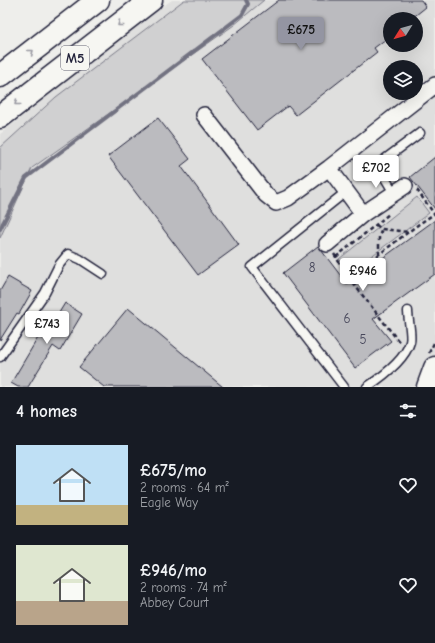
<!DOCTYPE html>
<html lang="en">
<head>
<meta charset="utf-8">
<style>
	body { margin:0; font-family:"Comic Neue",sans-serif; background:#20242c; color:#f1f3f6; height:100vh; display:flex; flex-direction:column; font-size:15px; white-space:nowrap }
	* { box-sizing:border-box; margin:0 }
	p { font-size:13px; color:#9ea1a6 }
	.icon { flex:none; width:22px; height:22px; fill:none; stroke:currentColor; stroke-width:2; stroke-linecap:round; stroke-linejoin:round }
	.map { position:relative; height:387px; overflow:hidden }
	.details { display:flex; flex-direction:column; background:#171b24; flex:1 }
	.details>* { flex:none }
	.needle { width:26px; rotate:233deg }
	.tools { position:absolute; left:383px; top:12px; display:grid; gap:8px }
	.tools a { display:grid; place-items:center; width:40px; height:40px; border-radius:50%; background:#171b24; box-shadow:0 4px 16px #0002; font-size:20px }
	.price { position:absolute; translate:-50% -34px; padding:0 9px; border-radius:4px; background:#fff; color:#222; font-size:13px; line-height:26px; filter:drop-shadow(0 1px 2px #0008) }
	.price::after { content:''; position:absolute; left:50%; top:24px; width:12px; height:9px; margin-left:-6px; background:inherit; clip-path:polygon(0 0,100% 0,50% 100%) }
	.price.on { background:#9495a2; color:#111 }
	ul { padding:0; list-style:none }
	li { display:flex; align-items:center; gap:12px; height:100px; padding:0 16px }
	li span { display:grid; place-items:center; flex:none; width:112px; height:80px; border-radius:0px; color:#555 }
	li>.icon { margin-inline-start:auto }
	span .icon { width:48px; height:48px; fill:#fffc; stroke-width:1 }
	li b { font-size:17px }
	h2 { display:flex; justify-content:space-between; align-items:center; height:48px; padding:0 16px; font-size:17px }
	.map>svg:first-child { display:block }
</style>
</head>
<body>
<div class="map">
<svg width="435" height="387" viewBox="0 0 435 387">
	<rect width="100%" height="100%" fill="#eeeeeb"/>
	<filter id="ink" filterUnits="userSpaceOnUse"><feTurbulence type="fractalNoise" baseFrequency=".025" numOctaves="2"/><feDisplacementMap in="SourceGraphic" scale="8" xChannelSelector="R" yChannelSelector="G"/><feConvolveMatrix kernelMatrix="1 2 1 2 8 2 1 2 1" color-interpolation-filters="sRGB"/></filter>
	<g filter="url(#ink)">
		<path fill="#dfdfde" fill-rule="evenodd" d="M172,0H435V387H0V134L146,18ZM390,19H416V45H390ZM390,67H416V93H390Z"/>
		<path fill="#d0d0d1" stroke="#797986" d="M184,0H264L234,25L32,168L0,238V148L56,97Z
			M417,197L429,213L350,272L339,259Z"/>
		<g fill="none" stroke-linecap="round" stroke-linejoin="round">
			<path stroke="#727281" stroke-width="4" d="M0,229L26,178L242,15L248,4L246,0"/>
		</g>
		<path fill="#bbbbbf" stroke="#22223b" d="M279,0H421L426,7L411,19H390V36L374,48L377,52L296,115L288,106L257,130L202,59Z
			M158,118L190,159L181,166L239,245L198,275L108,156Z
			M435,157V209L410,177Z
			M435,220V274L373,319L391,341L355,368L283,273L318,246L347,284Z
			M8,277L32,291L19,314L17,313L0,340V291Z
			M65,303L82,314L60,351L53,346L28,387H18L11,383L39,336L43,339Z
			M128,308L223,387H104L79,367Z"/>
		<g fill="none" stroke-linecap="round" stroke-linejoin="round">
			<g stroke="#22223b" stroke-width="11">
				<path id="lane" d="M394,193L377,165L420,133
					M0,357L45,293L59,265L68,254L80,259L103,274
					M344,387L252,267L347,191
					M367,387C382,377 405,360 410,342C412,335 408,319 408,311"/>
			</g>
			<g stroke="#22223b" stroke-width="18">
				<path id="street" d="M204,115L266,195L276,203L288,198L329,168L435,85
					M363,214L405,186
					M327,244L363,214L329,168"/>
			</g>
			<g stroke="#22223b" stroke-width="25">
				<path id="secondary" d="M428,387L435,368"/>
			</g>
			<g stroke="#22223b" stroke-width="25">
				<path id="highway" d="M0,76L98,0
					M0,117L151,0"/>
			</g>
			<path stroke="#22223b" stroke-width="2.5" stroke-dasharray="4 3" stroke-linecap="butt" d="M417,190L435,215
				M376,225L382,229L408,232
				M334,254L349,278L400,343
				M379,255V236L382,229
				M336,257L389,214
				M349,277L419,224L434,214
				M429,353L435,341"/>
			<use href="#lane" stroke="#f6f6f2" stroke-width="8"/>
			<use href="#street" stroke="#f6f6f2" stroke-width="15"/>
			<use href="#secondary" stroke="#f6f6f2" stroke-width="22"/>
			<use href="#highway" stroke="#f6f6f2" stroke-width="22"/>
		</g>
		<defs><path id="oneway-chevron" d="M-2-3.5L2.5 0L-2 3.5" fill="none" stroke-width="1.6" stroke-linecap="round" stroke-linejoin="round"/></defs>
		<g stroke="#9797a0">
			<use href="#oneway-chevron" transform="translate(120 24) rotate(142)"/>
			<use href="#oneway-chevron" transform="translate(31 52) rotate(-38)"/>
			<use href="#oneway-chevron" transform="translate(17 103) rotate(142)"/>
		</g>
	</g>
	<g text-anchor="middle" stroke-width="3.5" stroke-linejoin="round" paint-order="stroke">
		<g font-size="13" fill="#48485c">
			<text x="312" y="272">8</text>
			<text x="347" y="323">6</text>
			<text x="363" y="344">5</text>
		</g>
		<rect fill="#f6f6f2" stroke="#626272" stroke-width="1" x="61" y="46" width="28" height="24" rx="3"/>
		<g font-size="14" font-weight="bold" fill="#22223b">
			<text x="75" y="63">M5</text>
		</g>
	</g>
</svg>
<div class="tools">
<a><svg class="needle" viewBox="-14 -14 28 28"><path d="M0-13l5 13h-10z" fill="#e53935"/><path d="M0 13l5-13h-10z" fill="#9ea1a6"/></svg></a>
<a><svg class="icon" aria-label="layers" viewBox="0 0 24 24"><path d="M12 4l9 5-9 5-9-5zM3 14l9 5 9-5"/></svg></a>
</div>
<b class="price on" style="left:301px;top:51px">£675</b>
<b class="price" style="left:376px;top:189px">£702</b>
<b class="price" style="left:363px;top:292px">£946</b>
<b class="price" style="left:47px;top:345px">£743</b>
</div>
<section class="details">
<h2>4 homes<svg class="icon" aria-label="filters" viewBox="0 0 24 24"><path d="M4 7h16M4 17h16"/><circle cx="9" cy="7" r="2"/><circle cx="15" cy="17" r="2"/></svg></h2>
<ul>
<li><span style="background:linear-gradient(#bfe0f5 75%,#c2b280 0)"><svg class="icon" aria-label="home" viewBox="0 0 24 24"><path d="M3 11l9-7 9 7M6 9v11h12V9"/></svg></span><div><b>£675/mo</b><p>2 rooms · 64 m²</p><p>Eagle Way</p></div><svg class="icon" aria-label="heart" viewBox="0 0 24 24"><path d="M12 20l-8-8c-3-5 5-10 8-4 3-6 11-1 8 4z"/></svg></li>
<li><span style="background:linear-gradient(#dfe7d0 70%,#b9a48a 0)"><svg class="icon" aria-label="home" viewBox="0 0 24 24"><path d="M3 11l9-7 9 7M6 9v11h12V9"/></svg></span><div><b>£946/mo</b><p>2 rooms · 74 m²</p><p>Abbey Court</p></div><svg class="icon" aria-label="heart" viewBox="0 0 24 24"><path d="M12 20l-8-8c-3-5 5-10 8-4 3-6 11-1 8 4z"/></svg></li>
</ul>
</section>
</body>
</html>
